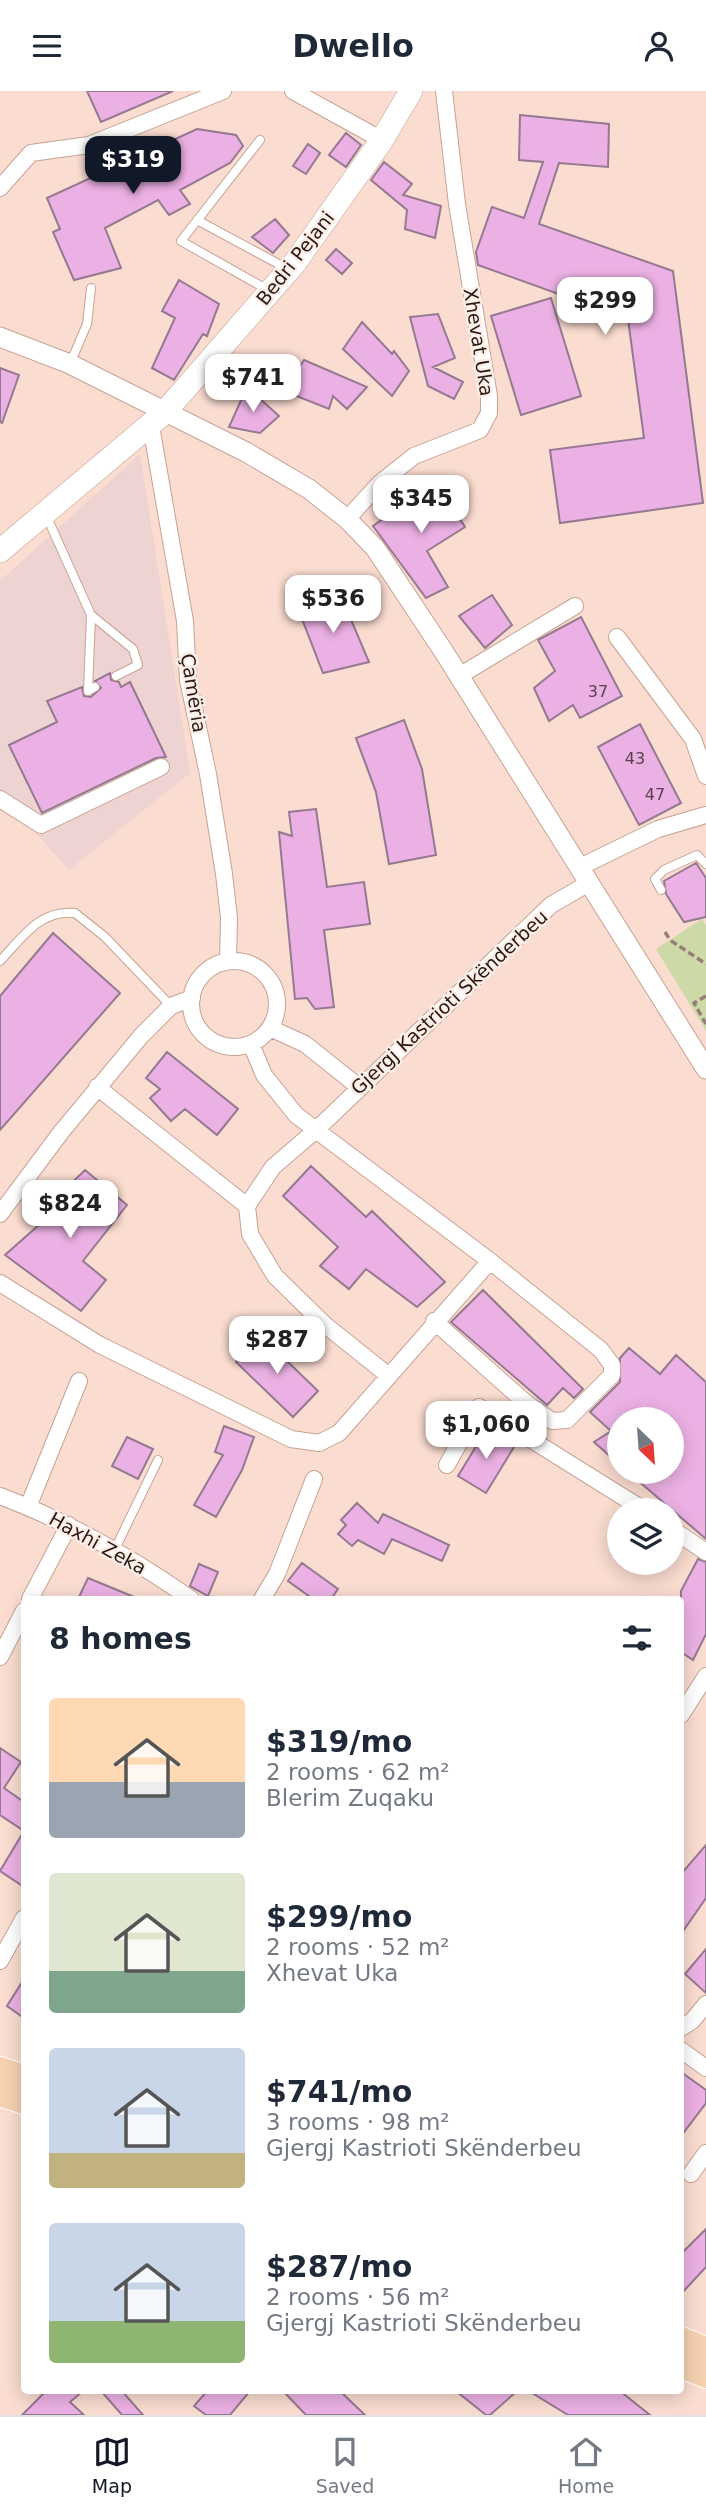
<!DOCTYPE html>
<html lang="en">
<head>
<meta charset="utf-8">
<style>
	body { margin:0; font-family:"DejaVu Sans",sans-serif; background:#f6f6f7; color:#1f2937; height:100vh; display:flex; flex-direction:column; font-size:26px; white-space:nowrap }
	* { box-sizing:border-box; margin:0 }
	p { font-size:23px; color:#747a83 }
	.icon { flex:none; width:38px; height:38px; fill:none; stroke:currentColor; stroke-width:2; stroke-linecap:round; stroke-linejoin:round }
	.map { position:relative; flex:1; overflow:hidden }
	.side { position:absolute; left:21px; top:1505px; width:663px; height:798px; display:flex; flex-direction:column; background:#fff; border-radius:7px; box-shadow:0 4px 18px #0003 }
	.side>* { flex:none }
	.needle { width:46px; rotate:155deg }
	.controls { position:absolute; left:607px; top:1316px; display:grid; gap:14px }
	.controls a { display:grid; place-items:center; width:77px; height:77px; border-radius:50%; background:#fff; box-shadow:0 4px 18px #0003; font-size:35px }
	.price { position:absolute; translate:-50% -60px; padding:0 16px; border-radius:14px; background:#fff; color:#222; font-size:23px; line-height:46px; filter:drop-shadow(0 2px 4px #0008) }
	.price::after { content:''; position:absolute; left:50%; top:42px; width:21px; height:16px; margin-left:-10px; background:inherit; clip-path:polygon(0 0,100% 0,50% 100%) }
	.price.current { background:#111827; color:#fff }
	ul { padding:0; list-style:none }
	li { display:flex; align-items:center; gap:21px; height:175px; padding:0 28px }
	li span { display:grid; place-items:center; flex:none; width:196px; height:140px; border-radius:7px; color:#555 }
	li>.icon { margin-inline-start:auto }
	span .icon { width:84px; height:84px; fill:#fffc; stroke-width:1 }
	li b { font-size:30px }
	h2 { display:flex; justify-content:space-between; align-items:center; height:84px; padding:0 28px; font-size:30px }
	header { display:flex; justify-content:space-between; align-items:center; height:91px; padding:0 28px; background:#fff; font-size:32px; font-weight:700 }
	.menu { display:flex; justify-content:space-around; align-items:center; height:98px; border-top:2px solid #e0e1e3; background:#fff; font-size:19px; color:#747a83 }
	.menu a { display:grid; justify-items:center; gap:4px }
	.menu .current { color:#111827 }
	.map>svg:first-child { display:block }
</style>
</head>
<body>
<header><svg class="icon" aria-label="menu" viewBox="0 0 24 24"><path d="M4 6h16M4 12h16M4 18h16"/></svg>Dwello<svg class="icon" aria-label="person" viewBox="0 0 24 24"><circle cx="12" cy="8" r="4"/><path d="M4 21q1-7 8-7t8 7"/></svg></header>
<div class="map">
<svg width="706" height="2324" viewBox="0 0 706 2324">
	<rect width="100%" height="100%" fill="#fadcd0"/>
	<path fill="#edd3d1" d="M140,363L190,682L69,779L0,702V490Z"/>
	<path fill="#cdd9a6" d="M702,828L706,834V940L656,858Z"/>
	<path fill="#ecb1e4" stroke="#947990" stroke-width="2" d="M87,0H173L101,31Z
		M520,24L609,33L608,76L559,72L539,133L673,180L703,412L560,432L550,359L644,347L628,228L478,174L476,161L492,116L524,127L543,71L519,69Z
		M197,38L236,44L243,55L230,72L180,99L190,113L169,124L158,109L105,137L121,177L74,189L53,141L60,138L47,107Z
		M346,42L361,54L346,76L329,64Z
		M308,53L320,62L306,83L293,75Z
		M384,71L412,93L403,104L441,115L435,147L405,138L407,119L371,89Z
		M275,128L289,144L273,162L252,146Z
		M336,158L352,172L342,183L326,169Z
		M179,189L219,213L207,245L203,243L174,289L152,277L175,227L162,220Z
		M551,207L581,305L521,324L491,225Z
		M438,223L455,267L433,276L463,291L454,308L428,295L410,226Z
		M362,231L392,263L394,260L409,280L392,305L343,258Z
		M304,269L367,296L347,318L333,305L329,318L284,300Z
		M0,277L19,284L2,332L0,331Z
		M247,296L279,325L260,342L229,336Z
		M436,390L465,436L427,460L448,496L426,507L373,435Z
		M492,504L512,534L485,557L459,525Z
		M341,505L369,571L323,582L297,515Z
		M581,526L622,605L580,627L573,614L549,630L534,597L555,580L538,549Z
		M110,582L111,589L119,591L121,596L130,591L166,666L156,667L42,722L9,654L57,631L47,610L82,596L84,605L91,606L101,597L95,590Z
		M404,629L422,678L436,764L389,773L376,701L356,647Z
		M640,633L681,712L639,734L598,656Z
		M316,718L327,796L364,791L370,833L324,839L334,916L315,918L307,907L295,908L279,741L292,745L289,721Z
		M696,772L706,787V826L684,831L666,803L664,790Z
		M53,842L120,902L0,1039V905Z
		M167,961L238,1018L217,1044L185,1018L171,1030L150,1007L160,998L146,987Z
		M311,1075L366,1126L372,1120L445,1191L417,1216L366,1178L349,1198L320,1175L338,1156L283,1105Z
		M85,1079L127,1114L83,1170L106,1189L81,1220L5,1164L49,1125L43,1119Z
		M483,1199L583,1298L574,1307L563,1297L547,1314L451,1231Z
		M259,1243L318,1300L293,1326L236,1271Z
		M629,1257L660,1283L676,1264L706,1291V1448L628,1381H672V1328H620V1374L594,1351L611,1340L590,1321L620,1291V1267Z
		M224,1335L254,1346L242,1379L216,1426L194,1414L223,1364L215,1361Z
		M486,1339L514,1356L486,1402L458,1385Z
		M127,1346L153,1358L138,1388L112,1375Z
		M357,1412L378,1432L383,1423L449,1454L442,1470L392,1448L384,1463L358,1449L352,1455L338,1443L346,1434L341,1429Z
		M698,1468L706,1471V1543L693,1569L681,1561V1500Z
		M302,1472L338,1498L331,1508H313L288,1490Z
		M199,1473L218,1481L208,1505L190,1495Z
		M88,1487L139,1508H78Z
		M0,1657L21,1671L4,1697L24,1711V1796L0,1780L24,1740L0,1724Z
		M706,1754V1807L681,1843V1783Z
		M706,1858V1902L685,1883Z
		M24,1888V1927L7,1915Z
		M681,1981L706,1999V2012L681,2045Z
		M706,2138V2176L681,2203V2163Z
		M46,2300H83L70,2311L84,2324H22Z
		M101,2300H122L143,2324H122Z
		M207,2300H250L230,2324H206L194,2315Z
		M283,2300H340L365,2324H306Z
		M456,2300H517L490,2324H486Z
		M529,2300H620L650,2324H568Z"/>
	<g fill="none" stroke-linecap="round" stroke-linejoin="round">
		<g stroke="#c6a394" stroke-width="10">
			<path id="service" d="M260,49L181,150L268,199
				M197,129L286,177
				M70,273L87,233L91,197
				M46,424L91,524L88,600L95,596
				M91,524L133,558L138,574L116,585
				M661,799L655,788L664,779L697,764L706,773
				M0,870C22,847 40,818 75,822L105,846L171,915
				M115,1458L158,1369"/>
		</g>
		<g stroke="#c6a394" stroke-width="18">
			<path id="minor" d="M293,0L382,49
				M0,97L31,62L89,54L223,0
				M151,335L185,530L188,589L208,683L224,783L229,827L228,870
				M347,428L380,392L414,365L480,339L489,322V305L457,113L444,0
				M617,546L693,648L706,685
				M459,585L575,515
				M0,708L41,734L161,676
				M580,776L658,738L706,724
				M191 913a43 43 0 1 1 86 0a43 43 0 1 1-86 0Z
				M270,937L305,953L359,996
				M97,996L247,1115
				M0,1123L62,1040L142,944L171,915L192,907
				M0,1192L100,1254L291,1348L319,1352L339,1342L490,1170L296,1024L264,984L251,953
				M434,1230L526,1312L552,1330L567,1329L612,1284V1274L601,1259L490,1170
				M389,1285L324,1233L275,1185L250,1143L247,1115L273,1076L316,1039L551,814L589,792
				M447,1374L479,1316L644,1419
				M0,1405C69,1431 131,1466 191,1508
				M28,1416L79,1290
				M672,1438L706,1461
				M30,1508L69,1434
				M262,1508L277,1483L314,1388
				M0,1566L24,1520
				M681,1624L706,1585
				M0,1870L24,1827
				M681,1937L692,1930L706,1913
				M681,1959L706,1977
				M691,2083L706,2062"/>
		</g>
		<g stroke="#c6a394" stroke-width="21">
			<path id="tertiary" d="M0,246L70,273L246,361L309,398L347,428L375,457L444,561L706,978"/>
		</g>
		<g stroke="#c6a394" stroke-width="24">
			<path id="secondary" d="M0,460L164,322L294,173L382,49L411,0"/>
		</g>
		<g stroke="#fff" stroke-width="28">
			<path id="primary" d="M0,1979L24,1987
				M0,2002L24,2010
				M681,2249L706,2259
				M681,2274L706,2284"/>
		</g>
		<path stroke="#957f76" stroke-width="3.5" stroke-dasharray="7 3.5" stroke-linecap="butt" d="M665,841L670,849L706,873
			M706,905L694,912L706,933"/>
		<use href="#service" stroke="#fff" stroke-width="8"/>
		<use href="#minor" stroke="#fff" stroke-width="16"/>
		<use href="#tertiary" stroke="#fff" stroke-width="19"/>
		<use href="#secondary" stroke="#fff" stroke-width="23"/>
		<use href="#primary" stroke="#f5d1b0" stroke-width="26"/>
	</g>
	<g text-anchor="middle" stroke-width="5" stroke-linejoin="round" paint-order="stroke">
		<g font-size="16" fill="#59404a">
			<text x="598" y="606">37</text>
			<text x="635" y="673">43</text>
			<text x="655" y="709">47</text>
		</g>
		<g font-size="19" fill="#281b16" stroke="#fcede7">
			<text transform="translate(295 167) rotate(-52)" y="7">Bedri Pejani</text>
			<text transform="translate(479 251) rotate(81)" y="7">Xhevat Uka</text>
			<text transform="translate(194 602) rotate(81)" y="7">Çamëria</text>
			<text transform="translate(449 911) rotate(-43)" y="7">Gjergj Kastrioti Skënderbeu</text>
			<text transform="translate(98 1452) rotate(29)" y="7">Haxhi Zeka</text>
		</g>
	</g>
</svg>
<div class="controls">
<a><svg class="needle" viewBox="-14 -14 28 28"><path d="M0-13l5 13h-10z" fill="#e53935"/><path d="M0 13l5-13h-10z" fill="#747a83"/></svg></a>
<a><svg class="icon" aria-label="layers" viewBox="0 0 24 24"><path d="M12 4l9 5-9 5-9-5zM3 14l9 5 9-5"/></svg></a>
</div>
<b class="price current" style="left:133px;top:105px">$319</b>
<b class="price" style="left:605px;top:246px">$299</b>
<b class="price" style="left:253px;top:323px">$741</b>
<b class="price" style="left:421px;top:444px">$345</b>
<b class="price" style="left:333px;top:544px">$536</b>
<b class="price" style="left:70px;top:1149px">$824</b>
<b class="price" style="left:277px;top:1285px">$287</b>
<b class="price" style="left:486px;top:1370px">$1,060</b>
<section class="side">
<h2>8 homes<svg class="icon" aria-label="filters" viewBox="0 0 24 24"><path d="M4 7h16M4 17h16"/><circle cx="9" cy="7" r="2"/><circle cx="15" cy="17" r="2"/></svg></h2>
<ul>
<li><span style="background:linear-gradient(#ffd9b3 60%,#9aa5b1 0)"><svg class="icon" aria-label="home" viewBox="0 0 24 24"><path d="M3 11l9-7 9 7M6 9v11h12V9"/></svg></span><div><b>$319/mo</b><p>2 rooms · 62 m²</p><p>Blerim Zuqaku</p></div></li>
<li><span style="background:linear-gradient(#dfe7d0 70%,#7fa58c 0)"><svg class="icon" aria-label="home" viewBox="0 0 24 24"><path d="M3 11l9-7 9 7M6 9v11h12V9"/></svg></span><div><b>$299/mo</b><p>2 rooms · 52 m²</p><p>Xhevat Uka</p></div></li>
<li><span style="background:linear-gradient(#c9d6e8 75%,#c2b280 0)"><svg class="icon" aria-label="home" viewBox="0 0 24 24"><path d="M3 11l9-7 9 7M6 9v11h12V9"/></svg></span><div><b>$741/mo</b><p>3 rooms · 98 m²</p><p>Gjergj Kastrioti Skënderbeu</p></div></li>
<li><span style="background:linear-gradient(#c9d6e8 70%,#8fb573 0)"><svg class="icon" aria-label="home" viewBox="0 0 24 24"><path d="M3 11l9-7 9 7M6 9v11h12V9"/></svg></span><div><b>$287/mo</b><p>2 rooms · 56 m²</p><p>Gjergj Kastrioti Skënderbeu</p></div></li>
</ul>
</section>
</div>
<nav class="menu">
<a class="current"><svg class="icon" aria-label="map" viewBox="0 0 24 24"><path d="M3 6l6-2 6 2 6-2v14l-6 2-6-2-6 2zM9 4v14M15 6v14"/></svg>Map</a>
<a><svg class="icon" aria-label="saved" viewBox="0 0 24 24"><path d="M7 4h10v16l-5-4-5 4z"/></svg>Saved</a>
<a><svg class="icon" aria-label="home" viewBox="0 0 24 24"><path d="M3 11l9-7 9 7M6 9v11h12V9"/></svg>Home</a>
</nav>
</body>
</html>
